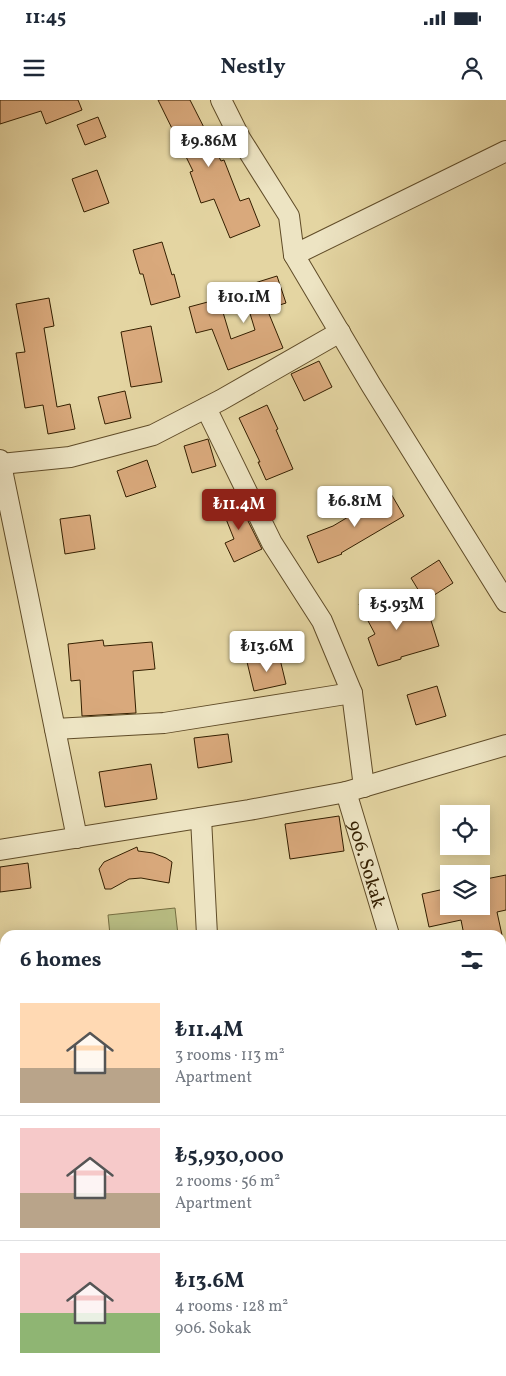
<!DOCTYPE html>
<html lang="en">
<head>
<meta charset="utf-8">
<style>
	body { margin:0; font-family:Vollkorn,serif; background:#f2f2f3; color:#1f2937; height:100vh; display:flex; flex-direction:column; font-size:19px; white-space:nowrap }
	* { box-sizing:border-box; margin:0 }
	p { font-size:16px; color:#747a83 }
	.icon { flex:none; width:28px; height:28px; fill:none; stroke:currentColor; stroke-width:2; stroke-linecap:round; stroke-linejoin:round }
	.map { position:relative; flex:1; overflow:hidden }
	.sheet { position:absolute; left:0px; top:830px; width:506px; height:446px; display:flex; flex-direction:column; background:#fff; border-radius:15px 15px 0 0; box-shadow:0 2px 12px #0003 }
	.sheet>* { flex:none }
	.tools { position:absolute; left:440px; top:705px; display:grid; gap:10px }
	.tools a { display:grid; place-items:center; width:50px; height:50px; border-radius:0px; background:#fff; box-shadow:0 2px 12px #0003; font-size:25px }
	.price { position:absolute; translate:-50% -42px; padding:0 11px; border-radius:5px; background:#fff; color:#222; font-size:16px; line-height:32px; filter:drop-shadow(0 1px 2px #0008) }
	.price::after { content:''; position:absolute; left:50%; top:30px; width:15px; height:11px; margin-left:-8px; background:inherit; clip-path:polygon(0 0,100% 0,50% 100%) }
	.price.selected { background:#8f2418; color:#fff }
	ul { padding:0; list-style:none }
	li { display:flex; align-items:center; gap:15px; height:125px; padding:0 20px }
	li+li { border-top:1px solid #e0e1e3 }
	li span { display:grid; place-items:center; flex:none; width:140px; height:100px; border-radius:0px; color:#555 }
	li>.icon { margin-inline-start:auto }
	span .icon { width:60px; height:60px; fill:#fffc; stroke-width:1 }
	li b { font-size:21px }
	h2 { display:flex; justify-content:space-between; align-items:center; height:60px; padding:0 20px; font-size:21px }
	.status { display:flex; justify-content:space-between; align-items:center; height:35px; padding:0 25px; background:#fff; direction:ltr }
	.status svg { height:14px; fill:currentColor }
	header { display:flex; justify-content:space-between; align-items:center; height:65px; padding:0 20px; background:#fff; font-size:22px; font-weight:700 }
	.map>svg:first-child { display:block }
</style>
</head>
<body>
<div class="status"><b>11:45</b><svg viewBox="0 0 49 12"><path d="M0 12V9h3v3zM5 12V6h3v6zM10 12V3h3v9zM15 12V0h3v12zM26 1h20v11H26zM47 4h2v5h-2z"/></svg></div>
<header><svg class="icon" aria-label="menu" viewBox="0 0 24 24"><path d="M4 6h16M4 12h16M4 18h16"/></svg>Nestly<svg class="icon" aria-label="person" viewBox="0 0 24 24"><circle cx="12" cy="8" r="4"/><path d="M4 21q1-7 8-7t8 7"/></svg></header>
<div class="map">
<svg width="506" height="1276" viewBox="0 0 506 1276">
	<rect width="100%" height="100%" fill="#e4d5a2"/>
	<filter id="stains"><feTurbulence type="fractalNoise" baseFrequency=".004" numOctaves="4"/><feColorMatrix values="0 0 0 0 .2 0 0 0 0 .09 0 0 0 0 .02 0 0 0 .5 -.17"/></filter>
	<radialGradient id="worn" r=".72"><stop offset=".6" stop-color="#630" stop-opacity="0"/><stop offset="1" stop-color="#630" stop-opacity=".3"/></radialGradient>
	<path fill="#b8bc82" stroke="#766e41" d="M175,808L178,835H110L108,815Z"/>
	<path fill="#d9a97c" stroke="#341f00" d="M0,0H78L82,10L46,24L41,11L0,24Z
		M158,0H190L221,61L224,60L240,101L249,98L260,126L230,138L214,99L201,103L190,72L193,71Z
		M98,17L106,37L85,45L77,25Z
		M97,70L109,103L84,112L72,79Z
		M162,142L172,175L174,174L180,197L151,205L143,174H140L133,150Z
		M277,176L286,203L267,209L283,248L228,270L212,229L196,233L189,207L219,199L231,239L255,230L242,187Z
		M49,198L54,226L44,228L57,307L70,304L75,329L48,334L43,305L25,308L16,253L25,252L16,204Z
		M151,226L162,282L131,287L121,232Z
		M319,261L332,287L304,301L291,274Z
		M125,291L131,318L105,324L98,297Z
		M267,305L278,329L276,330L293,369L266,380L258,362H260L239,318Z
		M208,339L216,366L192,373L184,346Z
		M147,360L156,387L126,397L117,371Z
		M390,392L404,416L341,453L342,454L318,463L307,436L333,426Z
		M236,397L262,449L234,462L225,443L234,439L220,404Z
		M90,415L95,449L65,454L60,419Z
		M439,460L453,483L425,501L411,478Z
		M384,491L400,520L428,511L439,546L401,557V559L378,566L368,538L375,534L359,504Z
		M103,540L104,546L152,542L155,569L133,571L136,613L82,616L80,580L71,581L68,544Z
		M279,555L286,584L254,591L247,562Z
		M437,586L446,616L416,625L407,595Z
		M228,634L232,662L198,668L194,638Z
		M151,664L157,699L105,707L99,672Z
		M339,716L344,751L290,759L285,724Z
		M137,747L138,751L153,753L166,758L172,762L169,783L141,778L129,779L111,789H105L99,769L104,762Z
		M28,763L31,788L0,792V767Z
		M506,775V810L497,812L502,835H464L461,820L429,827L422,794L449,788V806H481V780Z"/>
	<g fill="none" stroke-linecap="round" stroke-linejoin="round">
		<g stroke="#604c28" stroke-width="22">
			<g id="minor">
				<path d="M221,0L240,38L289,116L294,155L371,285L506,502"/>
				<path d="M294,155L506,51"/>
				<path d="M206,308L272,443L322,521L352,593L364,687"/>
				<path d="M0,360L27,491L77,738"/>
				<path d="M1,364L70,357L153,335L221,300L340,232"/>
				<path d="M55,629L164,623L352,593"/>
				<path id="s1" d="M346,692L389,835"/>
				<path d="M201,718L207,835"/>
				<path d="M0,750L249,710L346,692L506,645"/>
				<path d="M294,1271L296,1276"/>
				<path d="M495,1271L496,1276"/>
			</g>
		</g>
		<use href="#minor" stroke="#ede4c3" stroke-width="20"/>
	</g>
	<g text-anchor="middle" stroke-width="4" stroke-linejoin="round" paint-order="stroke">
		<g font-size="19" fill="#341f00" stroke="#ede4c3">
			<text dy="7" stroke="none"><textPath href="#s1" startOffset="75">906. Sokak</textPath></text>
		</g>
	</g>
	<rect width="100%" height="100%" filter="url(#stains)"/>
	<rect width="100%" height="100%" fill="url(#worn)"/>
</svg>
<div class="tools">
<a><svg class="icon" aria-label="locate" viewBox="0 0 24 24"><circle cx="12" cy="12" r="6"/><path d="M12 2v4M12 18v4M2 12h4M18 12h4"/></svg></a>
<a><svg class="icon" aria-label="layers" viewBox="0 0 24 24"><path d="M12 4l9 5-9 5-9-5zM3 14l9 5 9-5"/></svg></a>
</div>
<b class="price" style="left:209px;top:68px">₺9.86M</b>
<b class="price" style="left:244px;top:224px">₺10.1M</b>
<b class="price" style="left:355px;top:428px">₺6.81M</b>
<b class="price selected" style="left:239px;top:431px">₺11.4M</b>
<b class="price" style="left:397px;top:531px">₺5.93M</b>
<b class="price" style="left:267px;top:573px">₺13.6M</b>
<section class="sheet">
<h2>6 homes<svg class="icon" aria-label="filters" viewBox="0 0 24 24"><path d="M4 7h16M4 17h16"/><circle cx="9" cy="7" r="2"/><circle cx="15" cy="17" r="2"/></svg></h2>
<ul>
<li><span style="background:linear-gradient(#ffd9b3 65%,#b9a48a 0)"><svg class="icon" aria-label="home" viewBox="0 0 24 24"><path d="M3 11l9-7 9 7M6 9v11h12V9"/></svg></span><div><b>₺11.4M</b><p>3 rooms · 113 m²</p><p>Apartment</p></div></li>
<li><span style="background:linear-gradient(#f6c9c9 65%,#b9a48a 0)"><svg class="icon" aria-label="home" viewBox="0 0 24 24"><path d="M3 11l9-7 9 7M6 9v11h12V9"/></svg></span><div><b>₺5,930,000</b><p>2 rooms · 56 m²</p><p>Apartment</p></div></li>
<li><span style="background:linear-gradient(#f6c9c9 60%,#8fb573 0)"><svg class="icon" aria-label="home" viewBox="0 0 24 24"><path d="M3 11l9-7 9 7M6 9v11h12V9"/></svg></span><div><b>₺13.6M</b><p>4 rooms · 128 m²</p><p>906. Sokak</p></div></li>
</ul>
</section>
</div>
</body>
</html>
